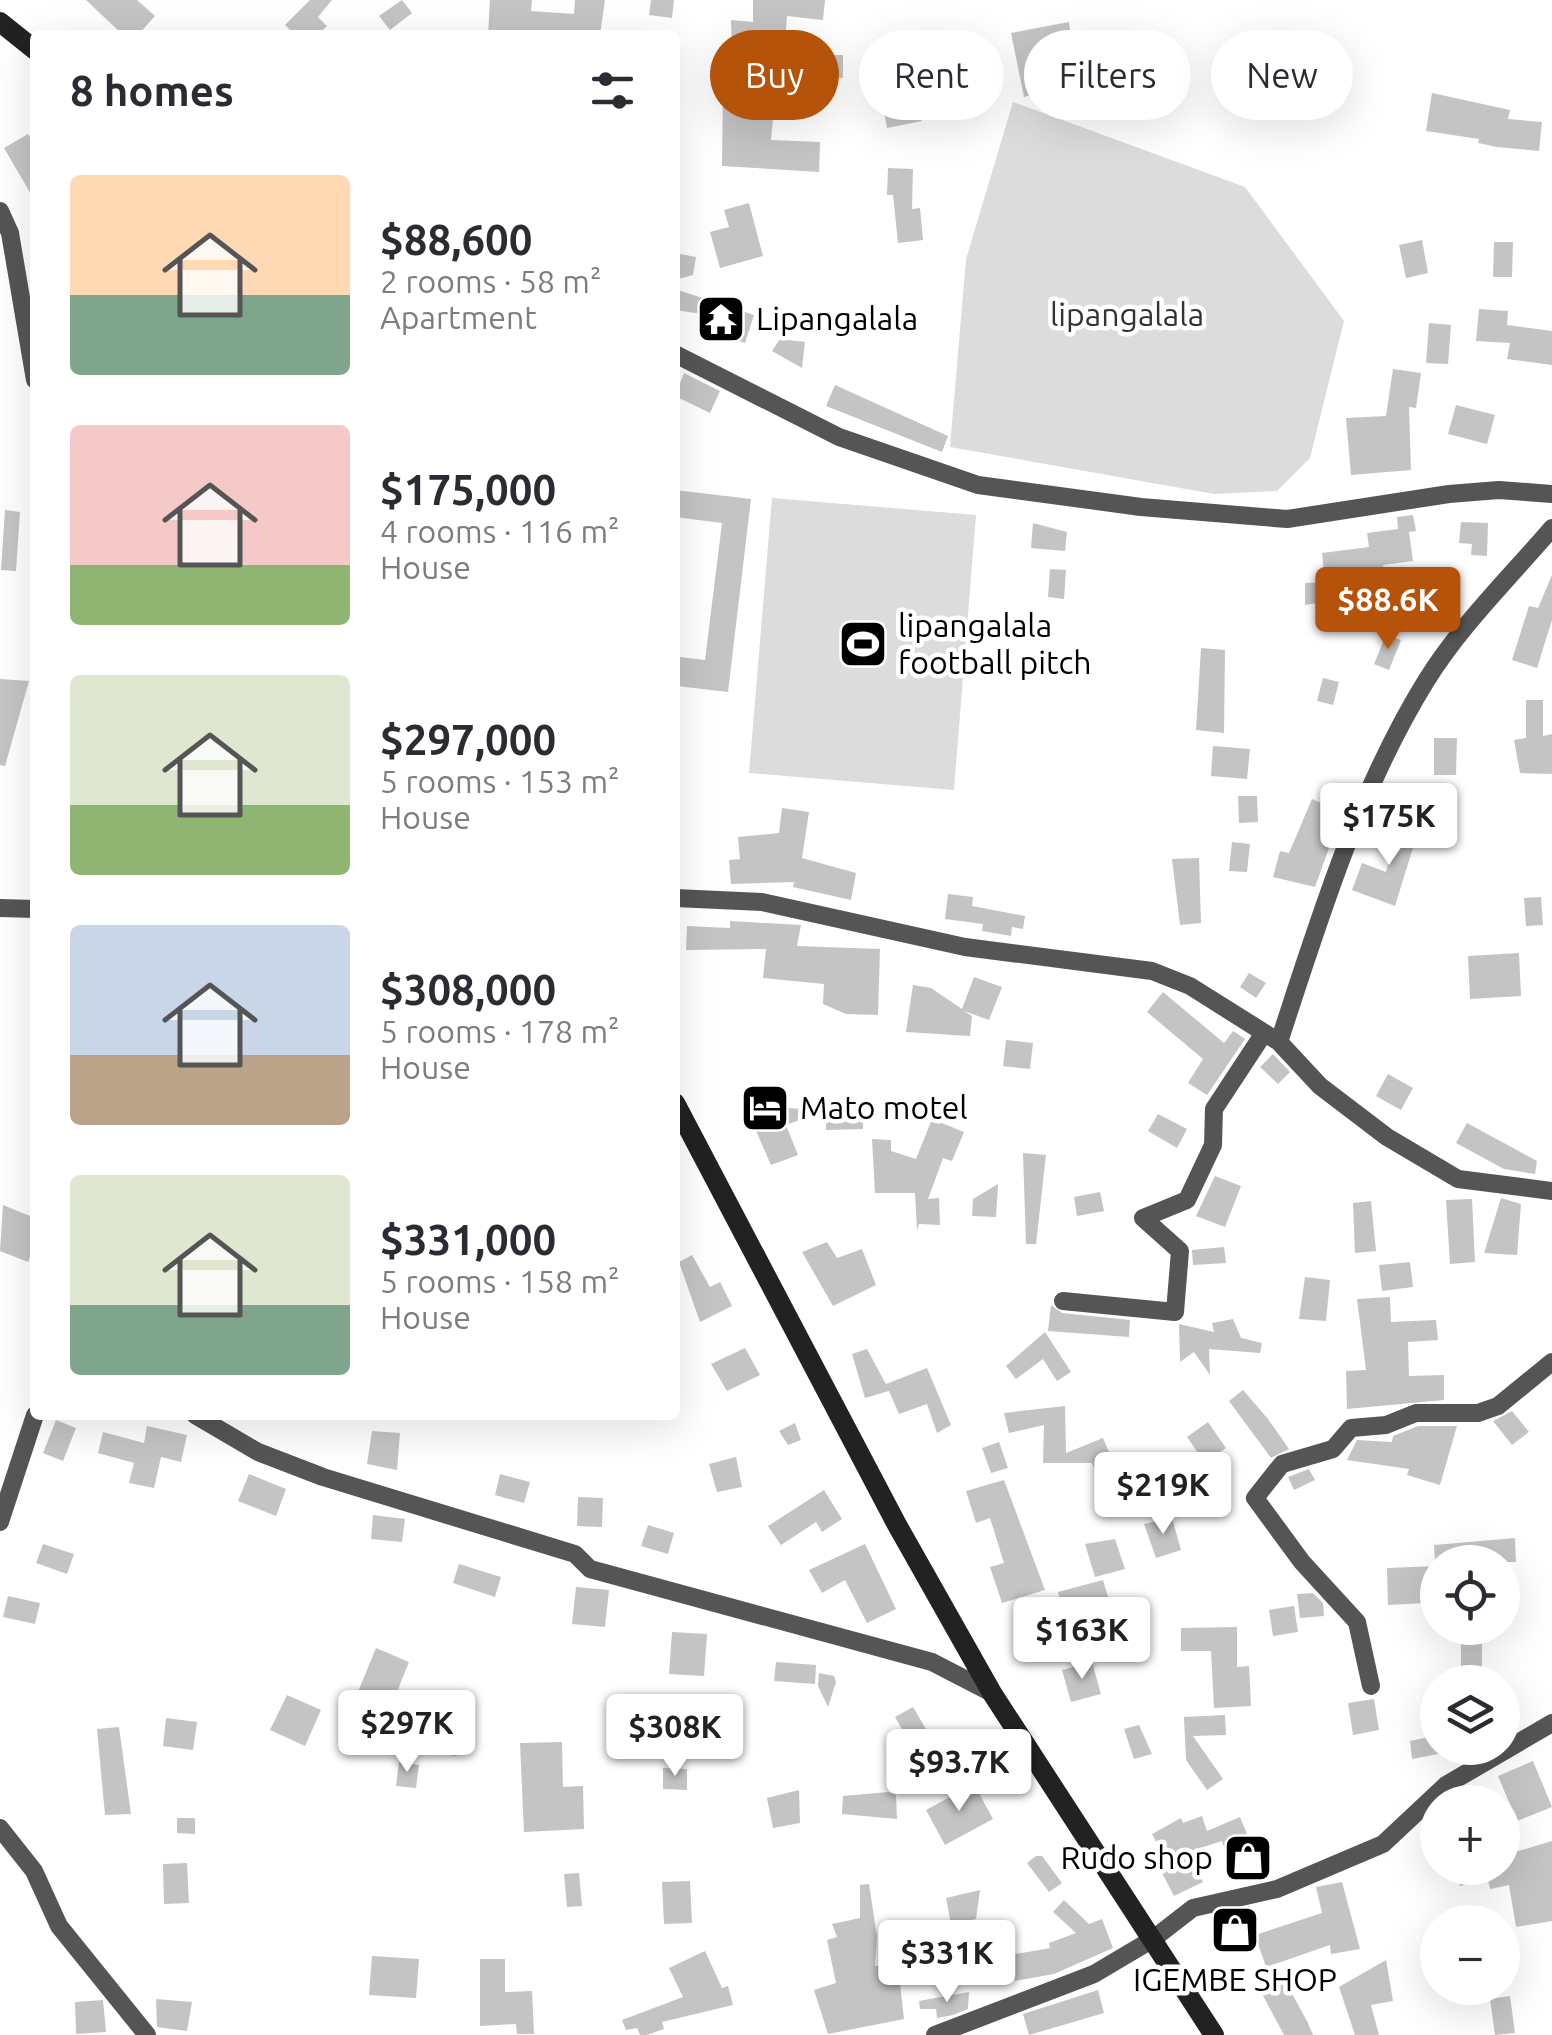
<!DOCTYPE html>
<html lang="en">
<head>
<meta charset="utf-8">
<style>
	body { margin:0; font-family:Ubuntu,sans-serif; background:#f7f7f7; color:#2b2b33; height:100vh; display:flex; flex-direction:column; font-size:38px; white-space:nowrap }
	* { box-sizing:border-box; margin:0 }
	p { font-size:32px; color:#7c7c81 }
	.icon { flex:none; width:55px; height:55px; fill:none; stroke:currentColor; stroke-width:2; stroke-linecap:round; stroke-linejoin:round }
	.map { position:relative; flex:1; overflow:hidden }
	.drawer { position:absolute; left:30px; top:30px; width:650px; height:1390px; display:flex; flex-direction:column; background:#fff; border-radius:10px; box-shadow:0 10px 40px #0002 }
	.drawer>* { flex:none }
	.top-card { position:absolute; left:710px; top:30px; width:690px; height:90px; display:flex; gap:20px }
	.tools { position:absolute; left:1420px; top:1545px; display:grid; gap:20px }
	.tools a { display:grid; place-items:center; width:100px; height:100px; border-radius:50%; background:#fff; box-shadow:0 10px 40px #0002; font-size:50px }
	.price { position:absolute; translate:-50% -85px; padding:0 22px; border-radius:10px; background:#fff; color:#222; font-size:32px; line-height:65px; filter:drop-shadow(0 2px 5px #0008) }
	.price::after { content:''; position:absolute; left:50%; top:60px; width:30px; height:22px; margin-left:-15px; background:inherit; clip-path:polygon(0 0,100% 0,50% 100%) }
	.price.on { background:#b45309; color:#fff }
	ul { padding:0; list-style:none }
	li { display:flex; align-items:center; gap:30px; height:250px; padding:0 40px }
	li span { display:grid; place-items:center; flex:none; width:280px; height:200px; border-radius:10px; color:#555 }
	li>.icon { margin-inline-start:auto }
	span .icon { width:120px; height:120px; fill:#fffc; stroke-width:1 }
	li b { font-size:42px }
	h2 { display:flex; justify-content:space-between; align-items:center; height:120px; padding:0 40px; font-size:42px }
	.chip { padding:0 35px; border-radius:45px; background:#fff; box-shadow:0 10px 40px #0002; font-size:35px; line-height:90px }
	.chip.on { background:#b45309; color:#fff }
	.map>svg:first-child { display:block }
</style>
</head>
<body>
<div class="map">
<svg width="1552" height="2035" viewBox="0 0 1552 2035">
	<rect width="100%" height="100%" fill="#fff"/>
	<path fill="#dcdcdc" d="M1013,102L1245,187L1344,321L1310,458L1277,491L1214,494L950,447L966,259Z
		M772,498L976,515L954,790L749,773Z"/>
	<path fill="#c4c4c4" d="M86,0H137L155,16L138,35H123Z
		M310,0H332L318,17L327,26L318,35H295L285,25Z
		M402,0L412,13L390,30L379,16Z
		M490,0H532L531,11L574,14L575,0H605L600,35H488Z
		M651,0H674L672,18L649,15Z
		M753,0H825L823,20L787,16L784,55L732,50L731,20L753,22Z
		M1069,22L1073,56L1055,59L1064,86L1024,97L1011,33Z
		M917,30H935V56H917Z
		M1321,51L1348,54L1342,103L1315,99Z
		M769,55H843V78H784L783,88L765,86Z
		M723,87L776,88L771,140L820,142L819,172L722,166Z
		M1432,93L1510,110L1508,119L1542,122L1539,151L1497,147L1478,143L1479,139L1426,131Z
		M905,97L922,121L887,128L884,112Z
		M28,134L35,146V201L4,148Z
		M888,168L913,169L912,209L920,208L923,240L898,243L893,195H887Z
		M749,203L763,256L720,268L710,232L729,227L724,210Z
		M1422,240L1428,273L1406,278L1399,245Z
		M1494,242H1513L1512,277H1493Z
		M675,253L696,257L693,275L675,280Z
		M675,289L754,315L745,343L698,327L702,314L675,310Z
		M1479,309L1508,311L1507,325L1552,331V365L1507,359L1510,343L1476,341Z
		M1429,323L1451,325L1448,364L1426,363Z
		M780,339L805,342L802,368L772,351Z
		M1393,369L1421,373L1416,408L1409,407L1411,470L1351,475L1346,418L1386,416Z
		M684,373L720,391L710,413L675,396Z
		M835,385L948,436L942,452L826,406Z
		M1456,405L1495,415L1487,444L1448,434Z
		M675,490L751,499L728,692L677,686L680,657L705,660L722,523L675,517Z
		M5,510L20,512L16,571L1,570Z
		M1413,515L1416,531L1409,532L1413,561L1383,565L1386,586L1370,588L1377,616L1357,621L1352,598L1305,605V583L1325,582L1322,553L1369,547L1367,533L1398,529L1397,517Z
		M1461,522L1488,523L1487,556L1471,555L1472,544L1459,543Z
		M1033,523L1067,532L1065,551L1031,548Z
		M1050,569L1066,570L1064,599L1048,597Z
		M1552,575V620L1537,668L1512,660L1529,606L1538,608Z
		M1386,635L1401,640L1389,670L1374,664Z
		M1201,648L1225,650L1224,733L1196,730Z
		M1323,678L1339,682L1333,705L1317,701Z
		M0,679L29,681L5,766L0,765Z
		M1526,700H1543V736L1552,734V774L1520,773L1514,740L1526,738Z
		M1434,738H1457L1456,775H1434Z
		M1213,746L1250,749L1247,779L1211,776Z
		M1238,796H1257L1258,822L1239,823Z
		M1312,799L1342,812L1315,887L1273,877L1280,851L1289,853Z
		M782,808L809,812L802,858L856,873L851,900L793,887L794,882L731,884L729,860L740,859L738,837L779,833Z
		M1398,820L1420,825L1395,906L1352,890L1362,863L1386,872Z
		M1232,842L1250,844L1247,872L1229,871Z
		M1199,858L1201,923L1180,925L1172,859Z
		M948,894L973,897L972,906L1025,916L1023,929L1012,927L1011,936L982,931L983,924L945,919Z
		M1541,897L1543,925L1526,926L1524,898Z
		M730,921L801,925L797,946L880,949L878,1015L846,1014L823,1004L824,984L763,978L766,949L686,950L687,926L730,928Z
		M1519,953L1521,996L1470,999L1468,956Z
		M1249,973L1266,983L1256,998L1240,987Z
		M974,977L1002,987L989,1020L964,1011L972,1016L970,1036L906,1032L913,985L931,988L962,1009Z
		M1163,992L1224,1043L1233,1031L1245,1039L1207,1095L1188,1083L1203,1059L1147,1012Z
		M1006,1040L1033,1043L1030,1069L1003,1066Z
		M1273,1054L1290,1072L1278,1084L1260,1067Z
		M1388,1074L1413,1088L1401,1110L1376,1096Z
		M778,1088L786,1108L827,1110L786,1125L798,1155L771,1165L743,1101Z
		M863,1110V1129L826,1130V1111Z
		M1158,1114L1187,1129L1177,1148L1148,1131Z
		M932,1119L964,1132L952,1161L943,1158L928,1199L939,1198L940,1225L919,1224L917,1230L915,1193H875L872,1139L891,1140V1151L916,1159Z
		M1467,1123L1537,1161L1535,1174L1504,1169L1456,1143Z
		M1023,1153L1046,1155L1036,1244H1026Z
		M1215,1176L1241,1186L1225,1227L1196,1216Z
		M998,1184L996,1217L972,1216L973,1199Z
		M1100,1192L1104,1211L1077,1216L1074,1197Z
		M1501,1198L1521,1204L1517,1255L1484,1253Z
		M1472,1199L1475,1262L1450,1264L1446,1200Z
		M1371,1201L1376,1251L1355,1253L1353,1203Z
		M3,1205L35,1218V1245L28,1262L0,1251Z
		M827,1242L837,1258L862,1249L876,1285L833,1306L802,1252Z
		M1224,1247L1226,1263L1193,1265L1192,1250Z
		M692,1255L710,1287L720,1282L732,1306L700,1322L679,1262Z
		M1410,1262L1413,1287L1382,1291L1379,1265Z
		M1305,1277L1330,1280L1326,1321L1299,1319Z
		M1390,1297L1391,1322L1436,1320L1438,1340L1408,1342L1409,1376L1444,1375V1400L1347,1409L1346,1371L1366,1370L1357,1299Z
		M1051,1305L1062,1313L1130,1320L1129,1337L1048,1331Z
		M1233,1319L1241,1338L1262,1343L1260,1353L1209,1349L1210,1375L1194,1352L1180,1362L1179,1324L1214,1332L1212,1323Z
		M1045,1332L1071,1372L1057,1381L1043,1359L1016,1379L1006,1366Z
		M745,1348L760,1375L727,1391L711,1364Z
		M867,1349L888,1388L886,1384L927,1368L951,1425L937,1433L927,1404L899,1414L889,1391L865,1398L852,1354Z
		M1243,1390L1268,1419L1289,1449L1271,1458L1229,1401Z
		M1065,1406L1066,1453L1103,1438L1121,1481L1103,1489L1092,1463H1043L1044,1425L1009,1433L1004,1413Z
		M1512,1411L1529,1432L1512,1445L1493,1421Z
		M56,1420L76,1428L63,1461L43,1453Z
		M1208,1422L1226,1448L1205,1463L1187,1437Z
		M795,1423L801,1440L788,1445L779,1431Z
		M147,1426L187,1435L181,1462L161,1457L154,1488L129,1483L134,1463L98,1453L103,1432L144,1443Z
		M1418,1426H1457L1440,1485L1407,1475L1409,1469L1347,1460L1357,1440L1392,1442L1393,1436Z
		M372,1431L400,1433L397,1470L367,1464Z
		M999,1442L1008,1468L991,1473L982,1448Z
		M736,1457L742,1487L717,1492L709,1464Z
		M1309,1469L1315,1480L1294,1490L1288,1477Z
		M249,1474L286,1489L276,1516L238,1501Z
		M500,1474L530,1482L524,1503L495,1495Z
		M1004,1480L1045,1590L1002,1603L990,1567L1004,1563L990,1518L976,1523L966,1491Z
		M824,1490L842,1519L822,1532L816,1522L781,1545L768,1526Z
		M578,1497L603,1498L602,1527L577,1526Z
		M373,1515L405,1519L402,1542L371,1539Z
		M1172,1518L1181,1550L1156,1558L1144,1524Z
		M648,1525L674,1533L668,1554L641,1546Z
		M1515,1538L1516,1562H1435L1434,1545Z
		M1115,1539L1125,1569L1095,1577L1085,1544Z
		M43,1544L74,1554L67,1574L36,1563Z
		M865,1544L896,1609L867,1623L845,1580L822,1593L809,1570Z
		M459,1564L501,1577L495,1597L453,1583Z
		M1438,1566V1593L1425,1594L1426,1603L1388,1605L1387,1568Z
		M1103,1580L1111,1607L1066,1620L1058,1592Z
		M576,1587L609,1590L605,1627L572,1624Z
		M1313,1593L1323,1603L1324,1616L1300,1618L1297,1594Z
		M8,1596L40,1603L35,1624L3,1617Z
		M1294,1606L1298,1632L1273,1636L1269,1610Z
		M1237,1627V1667L1249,1666L1251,1706L1214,1708L1211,1651H1181V1628Z
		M1461,1628H1482V1682H1461Z
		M672,1632L707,1634L704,1676L669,1674Z
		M376,1648L409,1662L382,1729L348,1716Z
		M776,1662L816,1665L815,1684L774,1681Z
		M1092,1662L1101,1694L1071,1702L1062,1670Z
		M819,1673L834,1676L836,1682L828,1707L818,1686Z
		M287,1695L321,1710L305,1746L270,1730Z
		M1374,1699L1379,1730L1353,1735L1348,1703Z
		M913,1707L933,1741L915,1751L895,1717Z
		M1225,1715L1226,1735L1193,1736L1223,1779L1207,1790L1186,1760L1184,1717Z
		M166,1718L197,1722L193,1750L163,1746Z
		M429,1725L462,1732L456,1756L423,1749Z
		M1139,1725L1152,1754L1134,1759L1124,1729Z
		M119,1727L131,1814L105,1815L97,1729Z
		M1438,1735V1754L1412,1759L1410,1741Z
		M562,1742L563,1787L583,1786L584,1829L524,1832L520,1743Z
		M1533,1761L1552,1807L1517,1821L1498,1776Z
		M399,1762L419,1765L416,1788L396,1786Z
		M663,1768L687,1769V1790L663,1789Z
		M974,1784L993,1819L945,1845L926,1810Z
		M799,1790L800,1823L773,1828L767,1798Z
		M888,1792L896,1795L897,1819L842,1814L843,1796Z
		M1202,1816L1207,1831L1240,1817L1251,1844L1260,1841L1270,1869L1236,1881L1222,1841L1188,1852L1203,1882L1174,1896L1161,1871L1169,1866L1152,1834L1181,1818L1183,1823Z
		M177,1818H195V1834L177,1833Z
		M1552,1841V1921L1516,1927L1509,1885L1490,1889L1488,1880L1460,1886L1457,1870L1502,1868V1856Z
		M1036,1856H1042L1062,1883L1049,1892L1027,1863Z
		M187,1863L189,1903L164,1904L163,1864Z
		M579,1873L582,1906L567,1907L564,1874Z
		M690,1881L692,1923L664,1924L662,1882Z
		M1342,1882L1360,1949L1331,1954L1330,1945L1266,1967L1255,1935L1322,1913L1316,1887Z
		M869,1884L877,1937L875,1966H907L906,1983L900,1984L904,2019L828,2034L814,1990L836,1983L827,1940L837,1937L832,1924L860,1918V1885Z
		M980,1890L976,1919L951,1924L946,1898Z
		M1064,1900L1089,1924L1102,1919L1113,1948L1054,1974L1015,1981L1010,1955L1050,1948L1049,1943L1076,1933L1053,1912Z
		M705,1951L722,1988L728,1986L733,2005L662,2022L664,2029L647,2035H640L637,2028L626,2030L622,2020L683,1997L669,1968Z
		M372,1956L419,1959L416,1998L369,1995Z
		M480,1959H505V1992L532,1991L534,2034H517L516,2024L480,2026Z
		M1386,1960L1393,2001L1371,2005L1379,2035H1355L1339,1987Z
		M1278,1968L1307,2021L1313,2035H1284L1260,1990L1255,1978Z
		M1098,1990L1104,2013L1029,2035L1023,2014Z
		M969,1992L968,2009L953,2015L937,2018L936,2009H920L919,2001Z
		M1510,1996L1515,2033L1495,2035L1490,1999Z
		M156,1999L192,2002L187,2031L157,2027Z
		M103,2000L106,2032L76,2034L75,2002Z"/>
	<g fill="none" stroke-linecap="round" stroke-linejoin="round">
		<path stroke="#555" stroke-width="18" d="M0,211L10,233L35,380
			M675,354L839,437L978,485L1141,507L1287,519L1449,494L1499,490L1552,494
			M675,898L762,902L965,947L1152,971L1190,986L1279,1042L1320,1086L1387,1137L1458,1179L1552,1191
			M0,908L35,909
			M1279,1042C1319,920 1358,791 1426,681C1460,626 1510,577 1552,528
			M1063,1301L1175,1312L1180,1251L1143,1218L1187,1200L1213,1145L1214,1109L1264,1033
			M195,1415L258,1452L323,1477L575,1554L590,1569L932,1662L992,1693
			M0,1522L35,1415
			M1371,1686L1357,1622L1302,1562L1255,1498L1282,1464L1333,1449L1351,1428L1386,1425L1416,1413H1478L1498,1406L1552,1362
			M0,1828L34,1871L59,1926L147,2035
			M935,2035L1094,1974L1153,1939L1193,1908L1277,1889L1383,1844L1446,1785L1552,1723"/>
		<path stroke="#222" stroke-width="20" d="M0,22L35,50
			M675,1103L896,1523L992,1693L1214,2035"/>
	</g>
	<defs>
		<g id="temple-square" transform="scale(2.5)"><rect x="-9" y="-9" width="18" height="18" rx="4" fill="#000" stroke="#fff"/><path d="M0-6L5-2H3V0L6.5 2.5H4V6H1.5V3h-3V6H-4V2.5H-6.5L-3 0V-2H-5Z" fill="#fff"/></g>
		<g id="stadium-square" transform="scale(2.5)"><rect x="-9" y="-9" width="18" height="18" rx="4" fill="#000" stroke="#fff"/><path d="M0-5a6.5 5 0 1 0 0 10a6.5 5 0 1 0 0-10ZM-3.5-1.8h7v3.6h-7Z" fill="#fff"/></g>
		<g id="hotel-square" transform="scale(2.5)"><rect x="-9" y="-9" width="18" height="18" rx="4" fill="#000" stroke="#fff"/><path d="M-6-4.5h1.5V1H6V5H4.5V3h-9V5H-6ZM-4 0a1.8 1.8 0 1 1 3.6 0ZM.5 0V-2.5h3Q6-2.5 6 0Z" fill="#fff"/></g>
		<g id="shop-square" transform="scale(2.5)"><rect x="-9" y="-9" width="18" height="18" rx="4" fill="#000" stroke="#fff"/><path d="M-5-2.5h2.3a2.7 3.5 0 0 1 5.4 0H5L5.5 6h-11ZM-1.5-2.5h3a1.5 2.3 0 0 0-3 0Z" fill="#fff"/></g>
	</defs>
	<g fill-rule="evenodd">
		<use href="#temple-square" x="721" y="319"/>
		<use href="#stadium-square" x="863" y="644"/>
		<use href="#hotel-square" x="765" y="1108"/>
		<use href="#shop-square" x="1248" y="1858"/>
		<use href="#shop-square" x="1235" y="1930"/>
	</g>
	<g text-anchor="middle" stroke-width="9" stroke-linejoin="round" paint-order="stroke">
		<g font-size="32" fill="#333" stroke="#fff">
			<text x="1127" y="326">lipangalala</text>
		</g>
		<g font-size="32" fill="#000" stroke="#fff" text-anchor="start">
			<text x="756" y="330">Lipangalala</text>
			<text x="898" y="637">lipangalala<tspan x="898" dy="37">football pitch</tspan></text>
			<text x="800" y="1119">Mato motel</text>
			<text x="1213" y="1869" text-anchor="end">Rudo shop</text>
			<text x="1235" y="1991" text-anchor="middle">IGEMBE SHOP</text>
		</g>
	</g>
</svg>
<div class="tools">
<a><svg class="icon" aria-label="locate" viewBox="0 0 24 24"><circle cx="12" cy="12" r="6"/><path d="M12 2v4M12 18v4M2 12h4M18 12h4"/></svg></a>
<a><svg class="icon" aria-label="layers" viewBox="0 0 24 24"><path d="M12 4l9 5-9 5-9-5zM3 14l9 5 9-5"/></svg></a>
<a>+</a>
<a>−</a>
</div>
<b class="price on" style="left:1388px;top:652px">$88.6K</b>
<b class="price" style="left:1389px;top:868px">$175K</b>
<b class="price" style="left:1163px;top:1537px">$219K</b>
<b class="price" style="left:1082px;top:1682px">$163K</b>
<b class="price" style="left:407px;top:1775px">$297K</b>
<b class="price" style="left:675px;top:1779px">$308K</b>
<b class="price" style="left:959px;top:1814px">$93.7K</b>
<b class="price" style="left:947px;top:2005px">$331K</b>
<div class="top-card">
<a class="chip on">Buy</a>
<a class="chip">Rent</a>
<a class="chip">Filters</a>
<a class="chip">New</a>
</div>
<section class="drawer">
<h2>8 homes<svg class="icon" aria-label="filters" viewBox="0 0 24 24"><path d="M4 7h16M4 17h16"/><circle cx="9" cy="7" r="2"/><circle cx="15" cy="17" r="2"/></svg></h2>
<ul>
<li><span style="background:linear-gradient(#ffd9b3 60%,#7fa58c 0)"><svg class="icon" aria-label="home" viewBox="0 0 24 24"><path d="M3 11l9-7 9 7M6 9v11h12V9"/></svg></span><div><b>$88,600</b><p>2 rooms · 58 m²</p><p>Apartment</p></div></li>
<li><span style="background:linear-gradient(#f6c9c9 70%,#8fb573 0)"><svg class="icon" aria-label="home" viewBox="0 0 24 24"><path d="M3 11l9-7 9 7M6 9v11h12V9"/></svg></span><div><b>$175,000</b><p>4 rooms · 116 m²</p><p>House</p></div></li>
<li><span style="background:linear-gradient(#dfe7d0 65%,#8fb573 0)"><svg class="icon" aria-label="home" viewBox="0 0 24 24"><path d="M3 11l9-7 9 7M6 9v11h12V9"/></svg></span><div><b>$297,000</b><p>5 rooms · 153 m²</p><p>House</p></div></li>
<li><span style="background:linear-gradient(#c9d6e8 65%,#b9a48a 0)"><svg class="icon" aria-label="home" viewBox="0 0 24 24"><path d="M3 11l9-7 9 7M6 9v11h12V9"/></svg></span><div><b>$308,000</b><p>5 rooms · 178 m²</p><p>House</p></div></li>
<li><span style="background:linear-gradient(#dfe7d0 65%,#7fa58c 0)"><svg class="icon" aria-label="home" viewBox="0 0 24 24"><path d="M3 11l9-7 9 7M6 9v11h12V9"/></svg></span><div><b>$331,000</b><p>5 rooms · 158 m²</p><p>House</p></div></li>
</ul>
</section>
</div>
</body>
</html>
